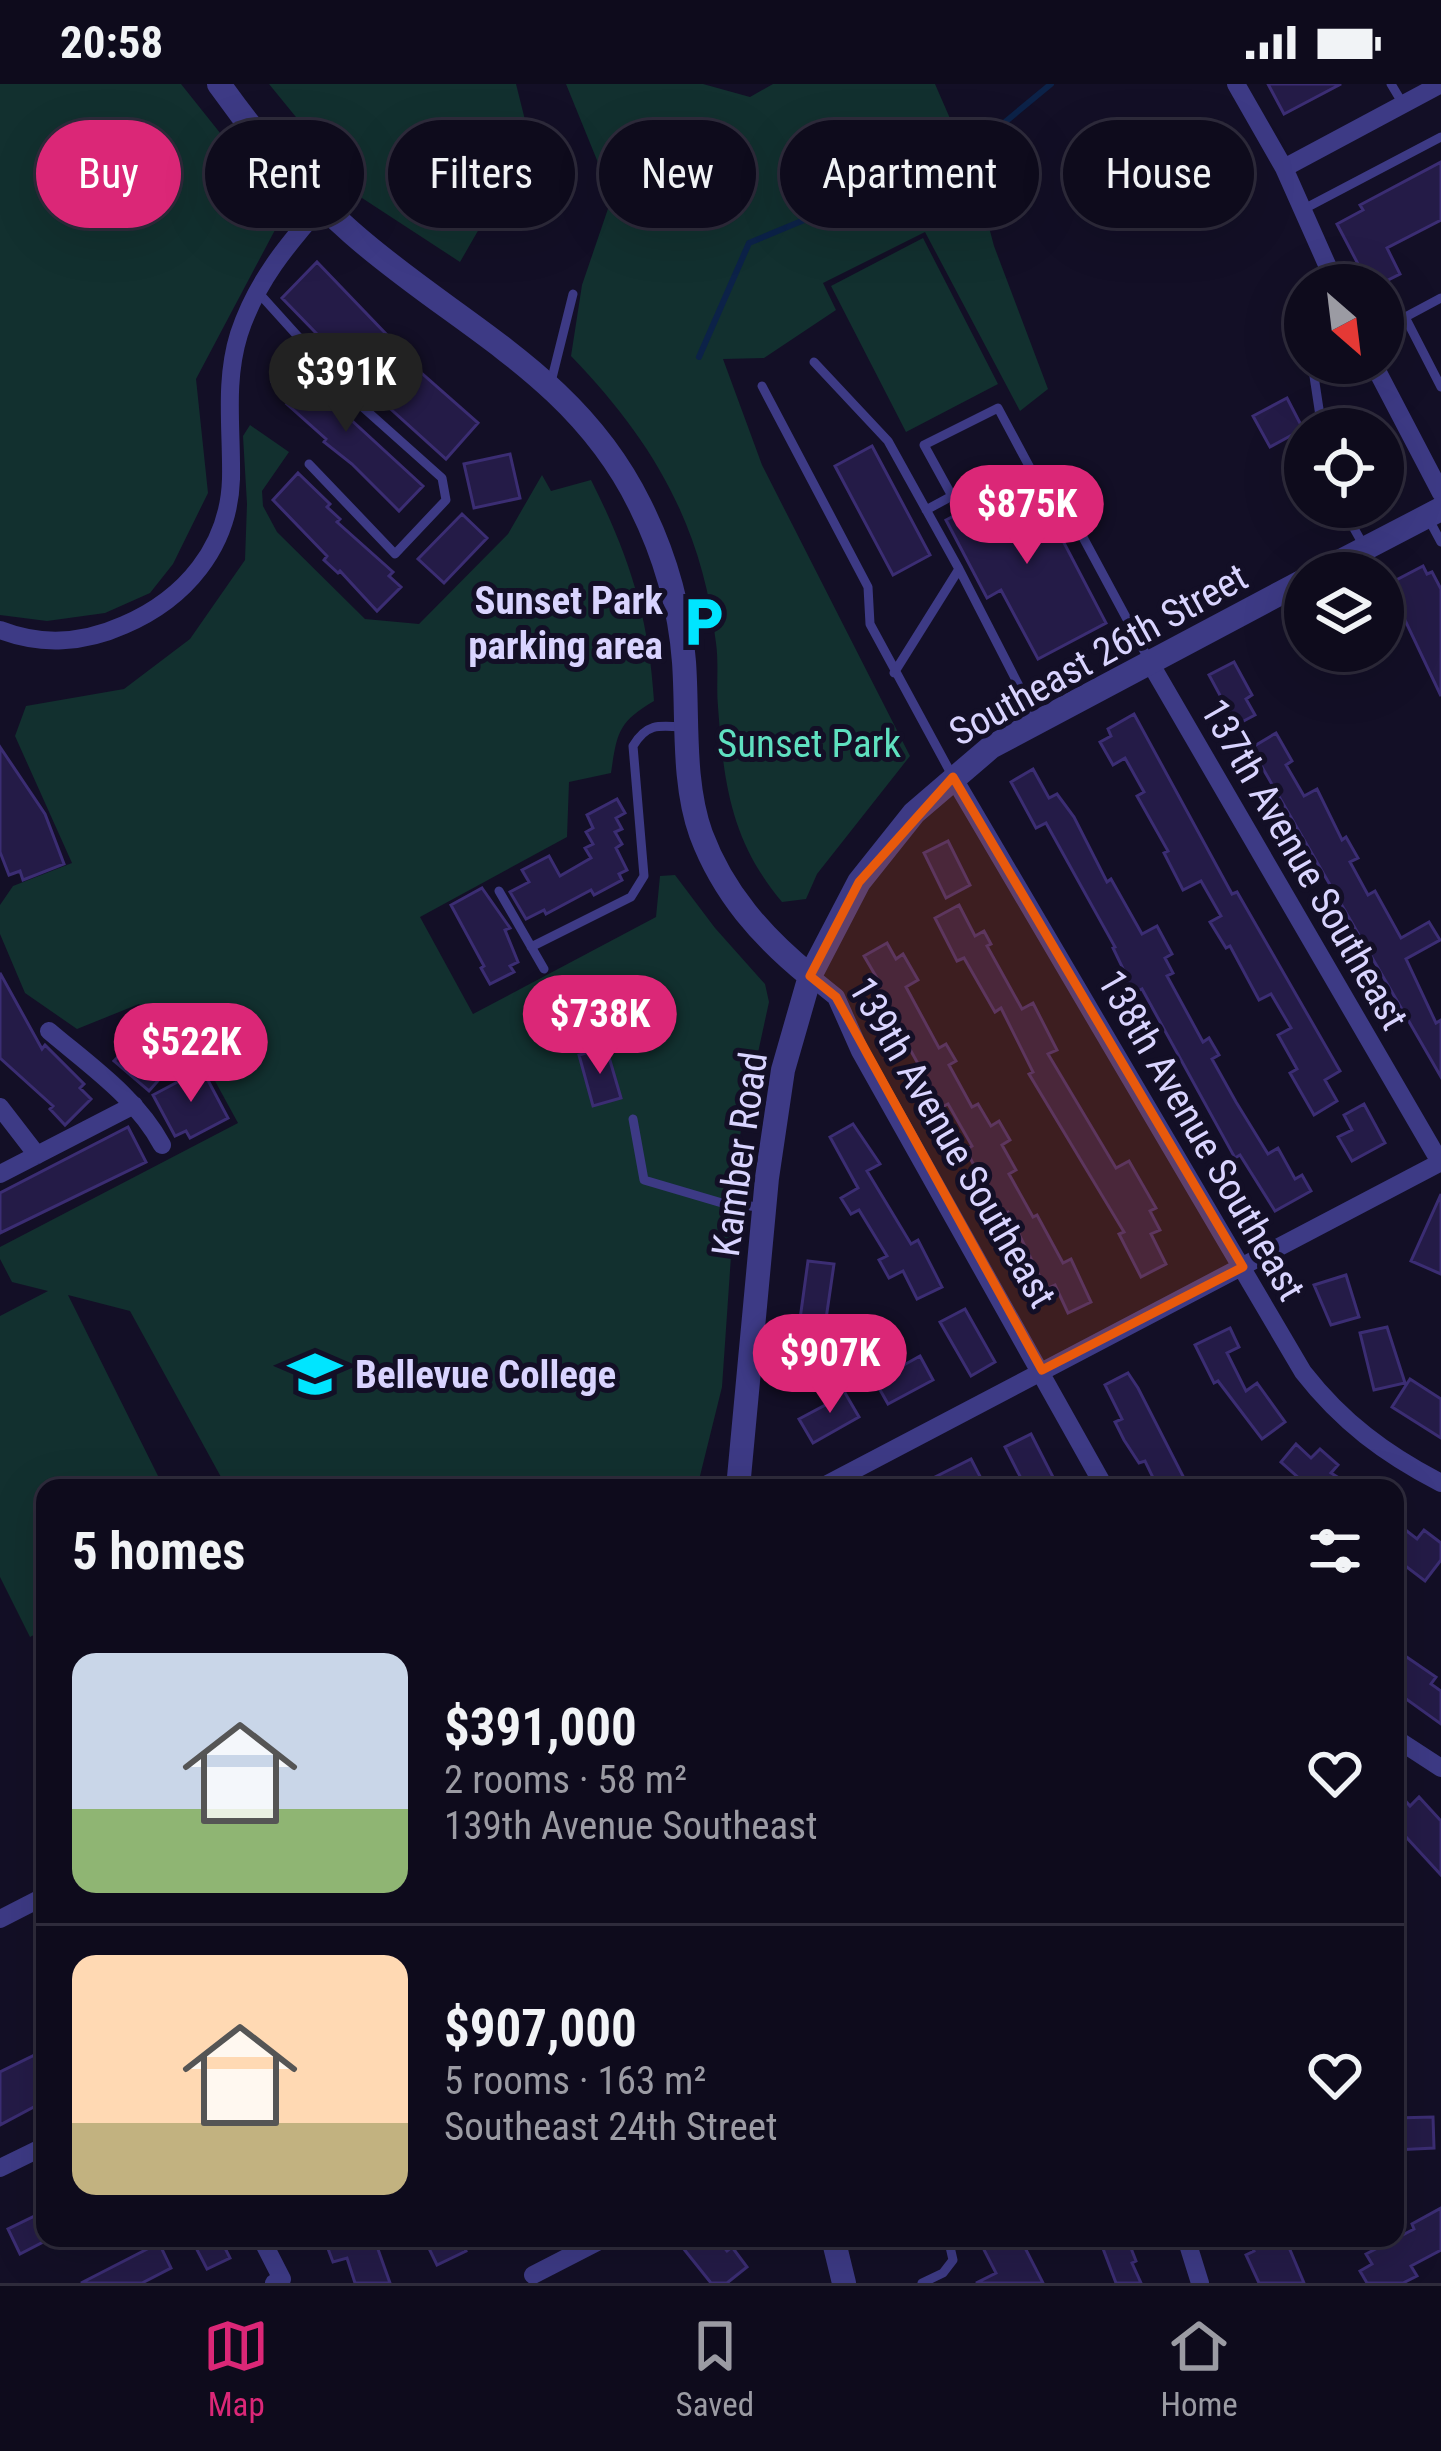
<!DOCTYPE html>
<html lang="en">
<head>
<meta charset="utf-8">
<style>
	body { margin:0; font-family:"Roboto Condensed",sans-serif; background:#171425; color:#f1f3f6; height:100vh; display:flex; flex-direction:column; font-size:45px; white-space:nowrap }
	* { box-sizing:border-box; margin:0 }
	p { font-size:39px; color:#9b9ba3 }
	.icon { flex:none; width:66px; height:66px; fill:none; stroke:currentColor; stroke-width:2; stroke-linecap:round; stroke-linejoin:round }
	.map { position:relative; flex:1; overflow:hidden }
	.drawer { position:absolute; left:36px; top:1395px; width:1368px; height:768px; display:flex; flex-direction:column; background:#0e0b1c; border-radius:24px; box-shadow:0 12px 48px #0002,0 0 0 3px #2e2b3b }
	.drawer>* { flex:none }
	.hud { position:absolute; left:36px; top:36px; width:1371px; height:108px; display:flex; gap:24px }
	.needle { width:78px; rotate:152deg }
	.controls { position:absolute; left:1284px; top:180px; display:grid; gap:24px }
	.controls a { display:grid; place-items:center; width:120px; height:120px; border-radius:50%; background:#0e0b1c; box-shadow:0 12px 48px #0002,0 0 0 3px #2e2b3b; font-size:60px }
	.price { position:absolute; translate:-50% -102px; padding:0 27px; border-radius:42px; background:#db2777; color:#fff; font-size:39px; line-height:78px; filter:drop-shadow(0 3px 6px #0008) }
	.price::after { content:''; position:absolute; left:50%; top:72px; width:36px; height:27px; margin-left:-18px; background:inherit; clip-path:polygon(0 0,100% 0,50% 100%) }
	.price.active { background:#222; color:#fff }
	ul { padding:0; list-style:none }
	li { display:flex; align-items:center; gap:36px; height:300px; padding:0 36px }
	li+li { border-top:3px solid #2e2b3b }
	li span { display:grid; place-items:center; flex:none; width:336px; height:240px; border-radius:24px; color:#555 }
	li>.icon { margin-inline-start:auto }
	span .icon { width:144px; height:144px; fill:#fffc; stroke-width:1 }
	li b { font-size:51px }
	h2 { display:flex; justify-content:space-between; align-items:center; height:144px; padding:0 36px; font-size:51px }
	.chip { padding:0 42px; border-radius:54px; background:#0e0b1c; box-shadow:0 12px 48px #0002,0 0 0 3px #2e2b3b; font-size:42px; line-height:108px }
	.chip.active { background:#db2777; color:#fff }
	.status { display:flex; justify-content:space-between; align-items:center; height:84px; padding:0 60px; background:#0e0b1c; direction:ltr }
	.status svg { height:33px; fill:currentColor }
	.menu { display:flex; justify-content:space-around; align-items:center; height:168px; border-top:3px solid #2e2b3b; background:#0e0b1c; font-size:33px; color:#9b9ba3 }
	.menu a { display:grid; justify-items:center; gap:6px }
	.menu .active { color:#db2777 }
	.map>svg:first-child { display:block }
</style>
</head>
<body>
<div class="status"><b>20:58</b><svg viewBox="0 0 49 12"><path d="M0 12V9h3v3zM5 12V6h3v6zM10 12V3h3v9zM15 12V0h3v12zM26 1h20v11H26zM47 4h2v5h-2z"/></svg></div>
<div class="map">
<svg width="1441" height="2199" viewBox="0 0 1441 2199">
	<rect width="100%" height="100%" fill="#130f26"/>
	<path fill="#12302f" d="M0,0H181L284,129L196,295L208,409L173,480L150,509L105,529L47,537L0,531Z
		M269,0H516L546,120L479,145L460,178L362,114Z
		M566,0H703L750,13L773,0H935L976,94L994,162L1048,305L1020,327L925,148L823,199L836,226L764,274L723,275L762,381L910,672L817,790L806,815L782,818C731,757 724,701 718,623C716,602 719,581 716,559C702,441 653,357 571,272L582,201L612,113Z
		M923,154L998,300L906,348L831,202Z
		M250,341L289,368L262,407L263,422L277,448L365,535L419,540L508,450L542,391L551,407L591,396C629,471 649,533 654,617C618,638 617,649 611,689L569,698L567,753L420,833L473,930L656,833L660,792L675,791L715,844L765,900L769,918L739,1056L722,1303L697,1404H227L130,1227L68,1211L164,1404H45V1545L30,1553L0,1493V1232L48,1207L12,1198L0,1175V1163L238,1039L203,975L139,920L77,945L25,909L0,850V821L13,802L72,779L15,652L26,622L124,605L190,555L245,476L247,420L243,352Z"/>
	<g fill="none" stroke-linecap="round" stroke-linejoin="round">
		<path stroke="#0c2248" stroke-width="6" d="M699,273L749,159L970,67L1051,0"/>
	</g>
	<path fill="#241b47" stroke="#3b2d73" stroke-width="3" d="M1268,0H1341L1284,30Z
		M1441,78V136L1387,164L1400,190L1378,201H1369L1337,140L1363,126L1360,121Z
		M317,178L411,276L409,278L478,339L446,375L384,319L282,214Z
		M296,273L348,333L423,402L399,427L352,380L324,358L326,355L287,320L291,317L272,298Z
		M1287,314L1303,345L1270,363L1253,332Z
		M872,362L930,471L893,491L835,382Z
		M510,370L520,414L474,424L464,380Z
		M298,389L330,420L327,423L340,435L337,438L393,488L389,492L401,503L377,527L340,487L338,489L324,476L327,472L273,416Z
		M1025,394L1043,427L1050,432L1106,539L1038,575L1001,506L987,514L946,436Z
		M462,430L487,454L444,499L418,475Z
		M1423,482L1427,490L1432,488L1441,505V612L1395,515L1387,519L1383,511V503Z
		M1234,578L1252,611L1246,615L1255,631L1236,641L1209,591Z
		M1134,630L1232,810L1237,808L1340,987L1325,996L1337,1017L1314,1031L1290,989L1297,985L1278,951L1291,944L1271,910L1259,916L1230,862L1226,864L1210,838L1221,832L1201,797L1183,806L1164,769L1168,767L1137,712L1144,708L1125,674L1113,681L1100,658L1111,652L1108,645Z
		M1276,649L1292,677L1286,681L1304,712L1317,705L1342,756L1346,753L1358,774L1350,778L1368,811L1375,807L1401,854L1429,838L1440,856L1406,875L1436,939L1441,936V993L1251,664Z
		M0,663L45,730L64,780L23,796L20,787L9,791L0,768Z
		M1033,685L1049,714L1057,710L1074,733L1107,798L1111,795L1142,850L1157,842L1172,870L1165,874L1173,889L1167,892L1203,958L1209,954L1219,971L1212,975L1236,1018L1268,1070L1278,1064L1295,1095L1302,1091L1311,1107L1275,1127L1240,1071L1235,1074L1142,905L1131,910L1124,897L1128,895L1113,864L1115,863L1046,739L1036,744L1011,698Z
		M617,715L625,729L616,734L622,745L615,748L622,760L616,764L627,786L619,790L622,796L594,811L591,806L546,830L544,826L526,835L510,808L529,798L522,786L549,772L560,792L591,774L585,764L593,760L586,748L593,744L587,731Z
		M948,757L970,801L946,814L924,769Z
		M482,804L510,844L505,846L518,878L510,882L514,888L490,900L481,884L484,882L451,821Z
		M959,821L975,852L984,847L991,860L987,862L1022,925L1033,919L1057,966L1048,970L1116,1084L1129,1077L1156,1124L1150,1127L1160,1146L1151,1150L1166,1180L1141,1193L1119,1150L1124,1148L1029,990L1033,988L1001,924L995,928L964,874L957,877L935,834Z
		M887,859L896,875L903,870L918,896L906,903L939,964L946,960L956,977L949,981L972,1023L978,1020L991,1042L999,1037L1010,1056L1002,1061L1016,1086L1009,1090L1033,1133L1037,1131L1063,1179L1071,1175L1091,1218L1068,1229L1055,1201L1046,1205L1008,1128L1000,1132L966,1066L972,1062L948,1020L942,1023L876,904L881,901L864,872Z
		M0,889L42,965L45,961L84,1000L80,1004L91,1015L65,1041L50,1025L53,1022L0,974Z
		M144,929L185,966L149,1007L114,977L123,968L116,962Z
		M606,963L621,1014L593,1022L579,971Z
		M202,985L228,1034L190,1054L186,1047L175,1052L153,1011Z
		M1364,1020L1385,1059L1352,1077L1338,1053L1352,1046L1344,1031Z
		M853,1040L880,1080L867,1087L911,1160L918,1156L942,1203L917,1215L903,1187L889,1194L879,1176L887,1172L859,1126L851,1130L841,1114L858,1104L830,1053Z
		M128,1043L146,1078L0,1149V1109Z
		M1441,1110V1190L1411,1177Z
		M808,1177L834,1180L825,1242L835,1243L833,1262L797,1257Z
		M1346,1191L1359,1233L1331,1241L1314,1201Z
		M965,1225L995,1278L971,1292L940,1238Z
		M1387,1243L1405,1299L1374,1306L1360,1249Z
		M1230,1244L1239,1263L1227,1269L1246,1307L1257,1299L1285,1338L1262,1355L1218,1297L1214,1299L1195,1261Z
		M920,1272L933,1296L888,1320L875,1297Z
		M1128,1289L1138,1304L1189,1404H1158L1145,1377L1139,1379L1124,1356L1115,1338L1122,1335L1105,1301Z
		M1410,1295L1441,1315V1354L1392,1323Z
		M841,1302L859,1333L813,1359L799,1335L827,1320L823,1312Z
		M1031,1350L1054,1395L1037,1404H1026L1005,1363Z
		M1296,1360L1311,1374L1320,1365L1338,1381L1331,1389L1355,1404H1310L1281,1378Z
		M971,1375L986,1404H913Z
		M1403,1444L1417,1455L1424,1446L1441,1459V1476L1425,1497L1395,1474V1454Z
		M1395,1565L1436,1593L1431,1600L1441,1607V1640L1395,1607Z
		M1395,1705L1410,1722L1419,1713L1441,1737V1791L1395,1741Z
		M45,1966V1996L35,2001L45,2017L0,2041V1988Z
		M1433,2033L1434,2064L1395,2066V2034Z
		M1441,2124V2166L1411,2182L1417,2192L1403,2199H1367L1360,2187L1372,2180L1366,2170L1414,2145L1412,2140Z
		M45,2127V2157L20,2170L8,2145Z
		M191,2154H220L230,2174L207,2185Z
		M324,2154H374L390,2199H355L347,2174L333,2178Z
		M424,2154H460L466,2167L437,2181Z
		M675,2154H716L727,2167L732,2163L747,2183L727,2199H711Z
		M978,2154H1020L1043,2199H976L996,2189Z
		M1099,2154H1127L1136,2177L1132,2179L1141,2199H1116Z
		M1248,2154H1285L1304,2199H1259L1246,2171L1254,2167Z
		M159,2159L171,2184L142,2199H81Z"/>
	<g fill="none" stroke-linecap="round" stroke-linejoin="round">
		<path stroke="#3d3a85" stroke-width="9" d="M1391,0L1403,20
			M1302,126L1441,53
			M257,207L358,319L442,394L446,416L395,470L309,380
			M1405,233L1441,303
			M1300,240L1305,256
			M1383,245L1441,214
			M814,278L888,357L959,485L894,589
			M1312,279L1322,345
			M551,298L573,210
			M762,302L868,503L870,540L953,693
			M1342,423L1365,464
			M926,426L952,412L924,361L998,324L1051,423L1071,431L1149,576
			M1427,432L1441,458
			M959,485L1036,635
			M499,807L544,885
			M531,863L631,813L644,792L633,662C646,640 658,641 681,643
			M633,1035L644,1096L722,1119L759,1123
			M922,2199L943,2189L953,2176L948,2154"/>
		<path stroke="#3d3a85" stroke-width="18" d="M1236,0L1284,84L1336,201
			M1284,84L1441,0
			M1373,279L1441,409
			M0,546C41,562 84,559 124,541C185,515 229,463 231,395C232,346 224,298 239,250C256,198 287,161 322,121
			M1149,577L1440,1078
			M953,693L1303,1288C1342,1338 1385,1370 1441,1399
			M810,892L836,913L860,967L1105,1404
			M49,947C89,981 137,1014 162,1061
			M0,1023L37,1071
			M0,1090L134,1021
			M820,1404L1441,1078
			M1395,1654L1441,1684
			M0,1835L45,1812
			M0,2084L45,2062
			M261,2154L282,2195L274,2199
			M1186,2154L1200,2199
			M533,2191L605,2154"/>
		<path stroke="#3d3a85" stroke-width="24" d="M219,0C257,54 302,105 352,149C455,240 576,290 640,421C664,469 680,524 684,578C688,633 682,697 701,750C723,809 762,853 810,892
			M1318,489L1441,425
			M738,1404L767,1094L783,986L810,892L859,798L914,729L991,663L1305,496
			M833,2154L844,2199"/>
	</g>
	<path fill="#e8590c" fill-opacity="0.2" stroke="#e8590c" stroke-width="9" stroke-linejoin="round" d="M953,693L1243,1183L1042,1286L836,913L810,892L859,798Z"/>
	<defs>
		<g id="parking-bare" transform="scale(4.14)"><path d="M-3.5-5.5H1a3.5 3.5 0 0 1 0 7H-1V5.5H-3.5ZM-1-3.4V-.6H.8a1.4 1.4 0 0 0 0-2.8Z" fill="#00e5ff" stroke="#130f26" stroke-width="2.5" paint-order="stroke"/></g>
		<g id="university-bare" transform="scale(4.14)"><path d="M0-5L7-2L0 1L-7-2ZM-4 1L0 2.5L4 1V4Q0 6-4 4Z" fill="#00e5ff" stroke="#130f26" stroke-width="2.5" paint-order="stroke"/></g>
	</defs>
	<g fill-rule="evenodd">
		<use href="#parking-bare" x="703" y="538"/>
		<use href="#university-bare" x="315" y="1290"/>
	</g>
	<g text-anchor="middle" stroke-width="10" stroke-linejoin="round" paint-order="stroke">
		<g font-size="39" font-weight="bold" fill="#d9d4ff" stroke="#130f26" text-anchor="end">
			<text x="663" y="530">Sunset Park<tspan x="663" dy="45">parking area</tspan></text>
			<text x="355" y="1304" text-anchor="start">Bellevue College</text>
		</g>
		<g font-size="39" fill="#d9d4ff" stroke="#130f26">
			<text transform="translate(1098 570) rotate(-29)" y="14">Southeast 26th Street</text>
			<text transform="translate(1305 780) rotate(60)" y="14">137th Avenue Southeast</text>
			<text transform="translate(1202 1051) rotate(60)" y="14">138th Avenue Southeast</text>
			<text transform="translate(953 1058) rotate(60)" y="14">139th Avenue Southeast</text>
			<text transform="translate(739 1070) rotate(-82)" y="14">Kamber Road</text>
		</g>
		<g font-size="39" fill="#5fe0c0" stroke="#130f26">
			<text x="809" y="673">Sunset Park</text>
		</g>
	</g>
</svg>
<div class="controls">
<a><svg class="needle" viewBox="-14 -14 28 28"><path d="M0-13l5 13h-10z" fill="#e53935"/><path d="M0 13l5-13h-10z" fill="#9b9ba3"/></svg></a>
<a><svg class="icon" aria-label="locate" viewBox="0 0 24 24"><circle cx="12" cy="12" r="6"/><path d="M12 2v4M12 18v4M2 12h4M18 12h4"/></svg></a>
<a><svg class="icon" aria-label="layers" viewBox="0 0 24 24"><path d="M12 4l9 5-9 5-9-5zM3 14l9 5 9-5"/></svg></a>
</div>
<b class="price active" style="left:346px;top:351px">$391K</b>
<b class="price" style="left:1027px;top:483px">$875K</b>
<b class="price" style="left:600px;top:993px">$738K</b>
<b class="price" style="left:191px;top:1021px">$522K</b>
<b class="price" style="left:830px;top:1332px">$907K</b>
<div class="hud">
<a class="chip active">Buy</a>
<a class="chip">Rent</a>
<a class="chip">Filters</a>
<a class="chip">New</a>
<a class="chip">Apartment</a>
<a class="chip">House</a>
</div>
<section class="drawer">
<h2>5 homes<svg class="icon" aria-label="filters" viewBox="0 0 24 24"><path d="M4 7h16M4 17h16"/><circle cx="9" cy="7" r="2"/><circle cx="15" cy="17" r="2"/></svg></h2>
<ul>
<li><span style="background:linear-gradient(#c9d6e8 65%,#8fb573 0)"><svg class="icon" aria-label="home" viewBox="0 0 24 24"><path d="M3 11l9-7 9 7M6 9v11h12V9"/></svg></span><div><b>$391,000</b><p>2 rooms · 58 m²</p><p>139th Avenue Southeast</p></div><svg class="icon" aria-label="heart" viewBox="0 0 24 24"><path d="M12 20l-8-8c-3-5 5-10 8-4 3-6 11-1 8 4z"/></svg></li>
<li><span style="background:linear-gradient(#ffd9b3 70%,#c2b280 0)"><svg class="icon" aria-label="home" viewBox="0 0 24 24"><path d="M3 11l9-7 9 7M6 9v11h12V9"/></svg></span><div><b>$907,000</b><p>5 rooms · 163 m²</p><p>Southeast 24th Street</p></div><svg class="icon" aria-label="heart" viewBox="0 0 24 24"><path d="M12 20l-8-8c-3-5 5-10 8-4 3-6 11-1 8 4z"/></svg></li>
</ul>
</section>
</div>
<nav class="menu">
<a class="active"><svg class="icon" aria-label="map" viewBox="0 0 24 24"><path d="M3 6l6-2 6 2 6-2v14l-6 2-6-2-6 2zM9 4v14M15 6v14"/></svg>Map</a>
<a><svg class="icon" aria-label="saved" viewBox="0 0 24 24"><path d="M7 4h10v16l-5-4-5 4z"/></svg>Saved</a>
<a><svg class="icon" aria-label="home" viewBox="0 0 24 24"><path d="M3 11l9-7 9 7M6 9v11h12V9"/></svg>Home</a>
</nav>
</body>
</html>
